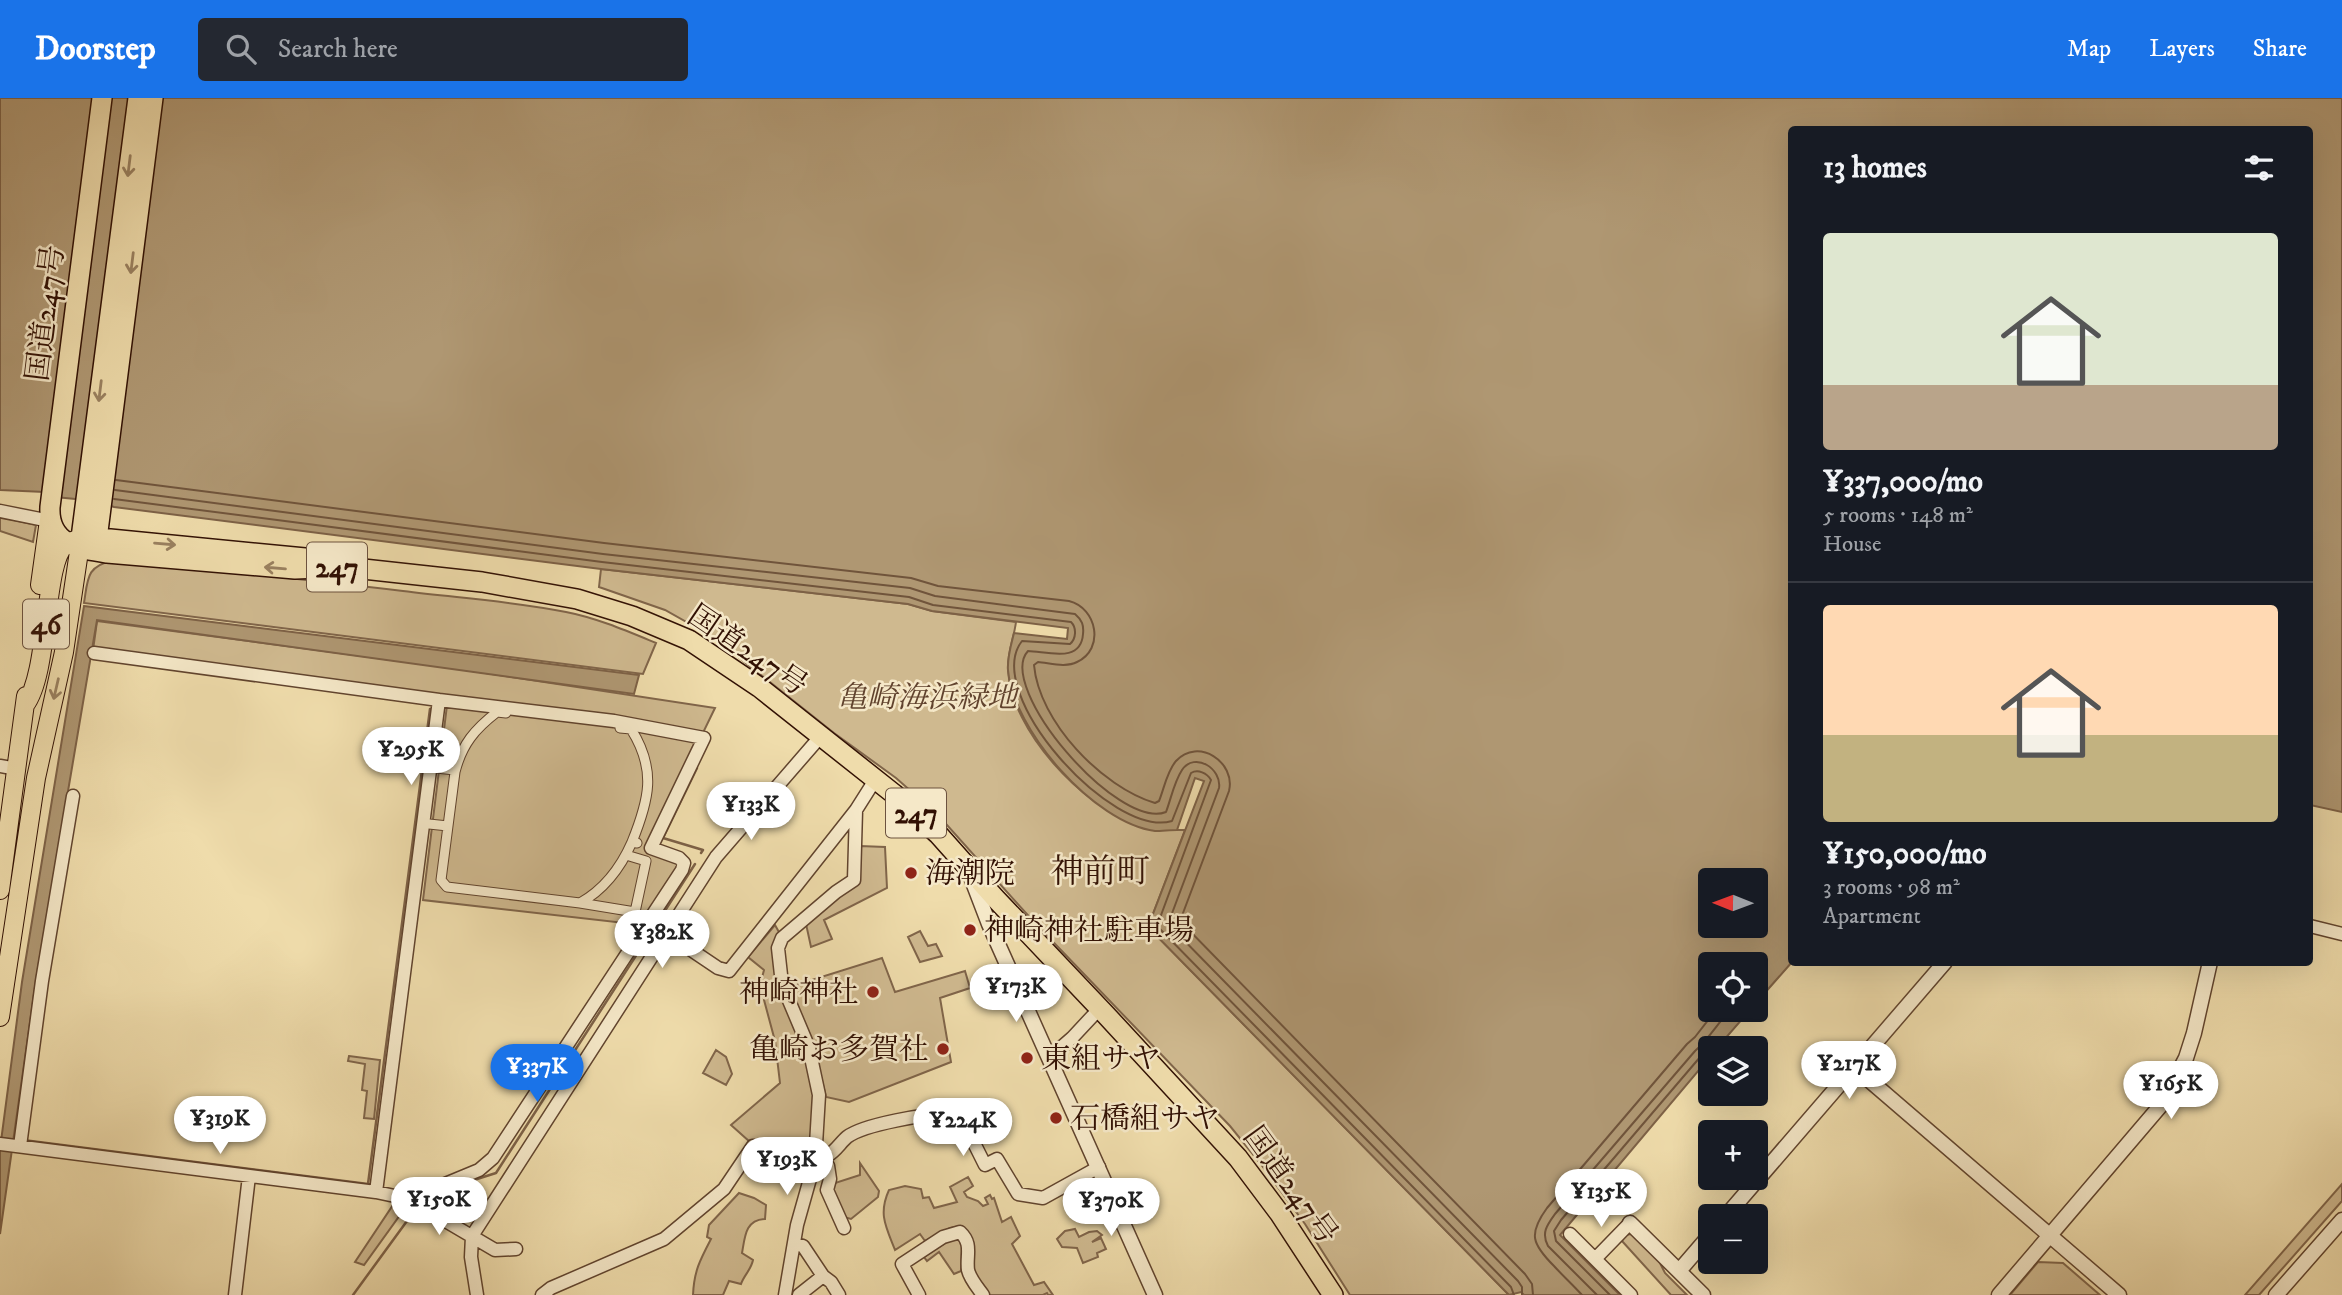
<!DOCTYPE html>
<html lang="en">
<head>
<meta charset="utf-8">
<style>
	body { margin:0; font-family:"IM FELL DW Pica","Noto Serif JP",serif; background:#242831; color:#f1f3f6; height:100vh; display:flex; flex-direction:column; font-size:26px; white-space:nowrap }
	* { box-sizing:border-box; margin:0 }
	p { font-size:23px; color:#9ea1a6 }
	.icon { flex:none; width:38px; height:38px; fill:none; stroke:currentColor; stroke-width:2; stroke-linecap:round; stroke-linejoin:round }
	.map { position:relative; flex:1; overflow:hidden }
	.side { position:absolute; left:1788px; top:28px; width:525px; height:840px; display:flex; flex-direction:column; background:#171b24; border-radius:7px; box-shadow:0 7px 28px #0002 }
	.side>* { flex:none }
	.needle { width:46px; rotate:271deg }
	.tools { position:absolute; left:1698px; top:770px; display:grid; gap:14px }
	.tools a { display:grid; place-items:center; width:70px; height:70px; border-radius:7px; background:#171b24; box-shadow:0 7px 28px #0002; font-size:35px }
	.price { position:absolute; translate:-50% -60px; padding:0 16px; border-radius:24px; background:#fff; color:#222; font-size:23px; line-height:46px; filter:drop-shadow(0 2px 4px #0008) }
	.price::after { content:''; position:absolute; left:50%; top:42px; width:21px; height:16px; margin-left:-10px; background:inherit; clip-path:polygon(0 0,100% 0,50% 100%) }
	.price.active { background:#1a73e8; color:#fff }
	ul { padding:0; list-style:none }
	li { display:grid; align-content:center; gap:14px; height:371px; padding:0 35px }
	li+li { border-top:2px solid #363941 }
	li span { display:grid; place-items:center; height:217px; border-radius:7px; color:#555 }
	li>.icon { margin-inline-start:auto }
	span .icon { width:126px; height:126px; fill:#fffc; stroke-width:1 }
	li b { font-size:30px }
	h2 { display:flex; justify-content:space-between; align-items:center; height:84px; padding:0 35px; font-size:30px }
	header { display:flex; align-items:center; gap:42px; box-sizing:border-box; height:98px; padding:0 35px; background:#1a73e8; color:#fff }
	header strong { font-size:33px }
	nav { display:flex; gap:38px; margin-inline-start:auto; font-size:24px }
	.search { width:490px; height:63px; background:#242831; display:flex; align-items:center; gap:18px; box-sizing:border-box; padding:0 24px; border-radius:7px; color:#9ea1a6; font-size:26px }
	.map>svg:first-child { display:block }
</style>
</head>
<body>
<header>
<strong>Doorstep</strong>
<div class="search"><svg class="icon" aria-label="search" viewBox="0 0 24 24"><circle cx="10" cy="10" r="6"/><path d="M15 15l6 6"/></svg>Search here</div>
<nav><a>Map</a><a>Layers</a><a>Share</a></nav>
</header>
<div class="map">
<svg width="2342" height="1197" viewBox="0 0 2342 1197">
	<rect width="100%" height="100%" fill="#efdcab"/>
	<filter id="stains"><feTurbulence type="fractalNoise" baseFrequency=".00286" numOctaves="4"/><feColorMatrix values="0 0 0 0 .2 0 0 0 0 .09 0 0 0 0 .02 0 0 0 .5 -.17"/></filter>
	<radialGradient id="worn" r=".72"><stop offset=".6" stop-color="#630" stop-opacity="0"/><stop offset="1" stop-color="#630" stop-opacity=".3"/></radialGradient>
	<path fill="#cfb98f" stroke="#80654a" stroke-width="2" d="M0,419L36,427L33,444L0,433Z
		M113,462C210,471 307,482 403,493C458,500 512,503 566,514C597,520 627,533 656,545L643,576L84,505C88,480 86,469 113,462Z
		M601,471L908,506L932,513L1016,524C1014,540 1007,555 1008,572C1012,634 1081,706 1137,727C1154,733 1168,731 1185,732L1148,829L1509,1197H1350L1305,1126L1260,1065L1230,1028L1034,824L938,717L896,680L834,635L713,539L665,512L599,489Z
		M97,523L452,570L715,610L649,746L676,764L678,770L642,827L423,802L448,599L93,552Z
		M860,748L885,749L887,790L824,822L832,841L811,849L806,826L859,782Z
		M775,827L780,836C779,843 775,851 775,858C775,867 782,880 785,889C794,920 830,1023 808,1048L750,1044L731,1027L780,985L775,943L760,887L764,872L748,859Z
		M920,833L928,848L936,846L942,858L920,864L908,839Z
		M882,860L895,894L965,873L970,890L940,900L951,964L849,1004L826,999L812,942L789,889Z
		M716,952L726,959L732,976L726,987L703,975Z
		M349,958L380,962L374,1021L364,1020L367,993L362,992L365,966L348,963Z
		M860,1065L879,1093L878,1099L851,1121L844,1119L833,1091L835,1085L860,1077Z
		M968,1079L973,1088L964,1094L967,1099L978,1103L983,1108L988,1106L985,1100L990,1097L992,1101L994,1100L1002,1124L1011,1119L1020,1138L1012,1146L1034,1187L1044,1184L1053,1197H1048L1047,1195L1043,1197H989C982,1188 975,1179 973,1168C970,1147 978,1143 960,1128L950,1130L925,1143L920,1136L895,1152C886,1129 878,1116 889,1092L905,1088L921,1091L923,1100L929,1099L934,1110L957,1104L950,1089Z
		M2342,1086V1103L2259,1197H2245Z
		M739,1095L754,1100L766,1107L765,1121C745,1122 745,1139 742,1155L753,1162C751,1172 744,1177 741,1186L729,1183L723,1197H693C694,1173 700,1162 711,1141L707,1139L709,1127Z
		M393,1107L405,1110L364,1167L355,1164Z
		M1075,1131L1079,1139L1089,1134L1097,1133L1102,1137L1092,1144L1101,1140L1106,1151L1097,1155L1098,1159L1083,1165L1077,1150L1062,1149L1057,1141L1065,1133Z
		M1631,1136L1657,1159L1665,1175L1687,1197H1671L1622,1143L1625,1137Z
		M958,1140L962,1147L961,1173L954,1176L939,1154L927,1163L924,1159L947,1144Z
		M2038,1164L2063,1165L2100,1197H2010Z"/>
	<path fill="#af9772" stroke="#7d6146" stroke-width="2" fill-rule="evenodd" d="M0,0H2342V714L2310,707V32H1792V864L1755,906V866H1710V912H1750L1717,950H1710V959L1560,1137L1620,1197H1524L1521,1194L1509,1197L1148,829L1204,683L1195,680L1177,732C1170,732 1162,733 1155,733C1094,725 1013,632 1008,572C1007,560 1011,547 1014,535L1067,541L1068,530L932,513L908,506L601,471L114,409L96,403L55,399L45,394L0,392ZM1710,782H1755V828H1710Z
		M84,508L639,577L634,596L97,522L36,882L0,1136V1051L22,884Z"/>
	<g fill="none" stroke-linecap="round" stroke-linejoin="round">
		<path stroke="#70543b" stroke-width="2" d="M116,382L604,445L911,480L938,488L1069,503C1097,510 1105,551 1077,564C1066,570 1050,565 1038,564L1034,567C1039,624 1102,689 1155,705L1159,703C1164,691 1167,673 1176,663C1198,639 1236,664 1229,693L1180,823L1525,1176L1532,1186L1533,1197
			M115,392L603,456L910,490L935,498L1075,516C1082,522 1084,527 1083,536C1081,565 1049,554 1028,553C995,589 1118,733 1166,714C1171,701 1174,684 1182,672C1195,653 1222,671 1219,690L1168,826L1518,1183L1522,1189V1197
			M114,401L602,464L909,499L933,507L1071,524C1077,530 1076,541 1070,546L1022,543C981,595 1112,741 1172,723L1191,675C1198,671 1207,675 1211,682L1157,828L1511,1189L1514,1197
			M1582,1197C1573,1187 1563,1178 1554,1168C1532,1146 1528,1136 1547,1110L1687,946L1695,939L1716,912
			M1597,1197L1548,1148C1541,1135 1547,1127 1555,1116L1695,953C1708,942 1718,925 1730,912
			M1610,1197L1556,1143L1554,1133L1561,1122L1701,958L1710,955"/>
		<path stroke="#7d6146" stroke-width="2.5" d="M697,670L663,740L703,752L701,755
			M23,1042L368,1086L430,611
			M455,1088L496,1075L695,766
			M353,1197L415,1112"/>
		<g stroke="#61442e" stroke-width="11">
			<path id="pedestrian" d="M506,615L497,614C475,631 462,646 455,674L441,782L447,789L580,805C605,791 621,769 632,744L637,745
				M620,630L631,631C657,672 649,702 632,744
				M436,670L455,672
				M429,726L448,728
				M580,805L635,814L646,763L626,757"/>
		</g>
		<g stroke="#61442e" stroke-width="15">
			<path id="minor" d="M0,413L40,421
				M94,555L439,602L376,1094
				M0,668L17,671
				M2310,828L2342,836
				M666,835L718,870L729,873L856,712L875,682
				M1049,960L1072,940L1100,910
				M0,1046L376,1094L409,1101L416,1105
				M20,1048L42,883L73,698
				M815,1063L828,1068L830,1081L827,1092L844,1130
				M409,1101L479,1072L493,1060L682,772L684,765L679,760L651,750L704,640L614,623L439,602
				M422,1109L495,1152L516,1151
				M1570,1136L1631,1197
				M795,1146L803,1148L823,1178L831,1184L839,1197
				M1595,1161L1630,1125
				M235,1197L249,1078
				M477,1197L471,1159L472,1138L716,759L820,639
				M542,1197L551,1190L664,1141L724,1091L753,1048L827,1058C836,1053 840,1045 847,1039C864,1026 927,1016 949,1015L966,1029L985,1067L997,1061L1018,1096L1043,1100L1099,1069
				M785,1197L797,1127L815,1063L819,997L809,950L782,886L778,850L782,840L836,794L854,782L856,712
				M799,1197L823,1178
				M919,1197L902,1166L943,1139L960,1134C973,1146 966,1157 968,1172C970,1181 978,1190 983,1197"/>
		</g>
		<g stroke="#61442e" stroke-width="17">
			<path id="tertiary" d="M971,779L989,826L1155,1197
				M1854,969L2119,1197
				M416,1105L422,1109
				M1726,1118L1945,864
				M1630,1125L1703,1197
				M1679,1173L1710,1137
				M1999,1197L2162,1006L2186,960L2194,935L2210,864
				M2276,1197L2342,1122"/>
		</g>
		<g stroke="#321104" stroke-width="20">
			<path id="primary" d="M40,487L50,415
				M0,792L26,598
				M0,919L36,680L64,554L81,440C77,442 70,443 66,446C43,463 50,574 25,607"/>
		</g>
		<g stroke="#321104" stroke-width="22">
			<path id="trunk" d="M102,0L50,409C48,446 79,451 107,455L295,471L345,469L305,460L110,441L81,440L138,0
				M97,441L153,0
				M345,469L482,484L577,501L632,518L689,542L759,589L894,696L938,736L995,800L1106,917L1238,1060L1280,1116L1333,1197"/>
		</g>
		<use href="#pedestrian" stroke="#f5e8c8" stroke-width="9"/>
		<use href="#minor" stroke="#f5e8c8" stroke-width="12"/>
		<use href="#tertiary" stroke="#f5e8c8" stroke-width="14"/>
		<use href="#primary" stroke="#efdcab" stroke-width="18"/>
		<use href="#trunk" stroke="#efdcab" stroke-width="19"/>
	</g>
	<defs><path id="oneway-shaft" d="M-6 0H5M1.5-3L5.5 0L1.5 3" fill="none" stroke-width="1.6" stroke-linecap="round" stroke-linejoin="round" transform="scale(1.75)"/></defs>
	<g stroke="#9a8160">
		<use href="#oneway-shaft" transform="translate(129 68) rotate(97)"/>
		<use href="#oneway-shaft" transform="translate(132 165) rotate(97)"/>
		<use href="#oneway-shaft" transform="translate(100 293) rotate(97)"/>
		<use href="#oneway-shaft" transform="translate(165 446) rotate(5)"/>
		<use href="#oneway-shaft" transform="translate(275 470) rotate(-175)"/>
		<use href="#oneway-shaft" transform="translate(56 591) rotate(103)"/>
	</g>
	<g fill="#8f2418" stroke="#f5e8c8" stroke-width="2.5">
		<circle cx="911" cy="775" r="7"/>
		<circle cx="970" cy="832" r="7"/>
		<circle cx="873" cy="894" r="7"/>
		<circle cx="943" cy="951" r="7"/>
		<circle cx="1027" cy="960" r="7"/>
		<circle cx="1056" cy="1020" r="7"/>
	</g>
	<g text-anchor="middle" stroke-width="5" stroke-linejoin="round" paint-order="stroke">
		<g fill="#f5e8c8" stroke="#6c523f" stroke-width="2">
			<rect x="307" y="444.5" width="60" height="49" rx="5"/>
			<rect x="23" y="501.5" width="46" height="49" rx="5"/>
			<rect x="886" y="690.5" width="60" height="49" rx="5"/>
		</g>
		<g font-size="28" font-weight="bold" fill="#321104">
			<text x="337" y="479">247</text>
			<text x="46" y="536">46</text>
			<text x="916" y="725">247</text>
		</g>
		<g font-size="30" fill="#321104" stroke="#f5e8c8">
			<text transform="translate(45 215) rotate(-83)" y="10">国道247号</text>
			<text transform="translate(748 552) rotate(34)" y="10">国道247号</text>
			<text transform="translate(1291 1087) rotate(54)" y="10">国道247号</text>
		</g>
		<g font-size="30" font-style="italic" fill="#61432e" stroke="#f5e8c8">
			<text x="927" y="609">亀崎海浜緑地</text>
		</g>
		<g font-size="30" fill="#321104" stroke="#f5e8c8" text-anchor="start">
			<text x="925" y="785">海潮院</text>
			<text x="984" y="842">神崎神社駐車場</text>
			<text x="859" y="904" text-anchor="end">神崎神社</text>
			<text x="929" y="961" text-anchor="end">亀崎お多賀社</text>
			<text x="1041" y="970">東組サヤ</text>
			<text x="1070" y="1030">石橋組サヤ</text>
		</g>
		<g font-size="33" fill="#321104" stroke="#f5e8c8">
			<text x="1100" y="784">神前町</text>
		</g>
	</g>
	<rect width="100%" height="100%" filter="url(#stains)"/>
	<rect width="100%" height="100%" fill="url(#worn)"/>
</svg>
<div class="tools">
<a><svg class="needle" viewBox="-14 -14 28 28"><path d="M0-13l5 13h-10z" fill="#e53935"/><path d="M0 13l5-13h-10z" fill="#9ea1a6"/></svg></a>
<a><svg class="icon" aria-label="locate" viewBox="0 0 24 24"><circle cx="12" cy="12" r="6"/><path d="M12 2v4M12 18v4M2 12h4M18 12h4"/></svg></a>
<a><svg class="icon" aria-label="layers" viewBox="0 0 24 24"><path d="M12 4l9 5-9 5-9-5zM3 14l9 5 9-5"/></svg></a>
<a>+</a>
<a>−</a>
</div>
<b class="price" style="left:411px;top:689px">¥295K</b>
<b class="price" style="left:751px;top:744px">¥133K</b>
<b class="price" style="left:662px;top:872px">¥382K</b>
<b class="price" style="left:1016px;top:926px">¥173K</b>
<b class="price" style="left:1849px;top:1003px">¥217K</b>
<b class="price active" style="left:537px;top:1006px">¥337K</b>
<b class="price" style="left:2171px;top:1023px">¥165K</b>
<b class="price" style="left:220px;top:1058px">¥319K</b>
<b class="price" style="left:963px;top:1060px">¥224K</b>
<b class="price" style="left:787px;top:1099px">¥193K</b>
<b class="price" style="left:1601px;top:1131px">¥135K</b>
<b class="price" style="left:439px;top:1139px">¥150K</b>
<b class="price" style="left:1111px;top:1140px">¥370K</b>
<section class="side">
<h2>13 homes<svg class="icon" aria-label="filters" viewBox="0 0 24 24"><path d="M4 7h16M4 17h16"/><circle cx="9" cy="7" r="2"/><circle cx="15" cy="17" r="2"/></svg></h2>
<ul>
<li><span style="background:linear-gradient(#dfe7d0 70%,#b9a48a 0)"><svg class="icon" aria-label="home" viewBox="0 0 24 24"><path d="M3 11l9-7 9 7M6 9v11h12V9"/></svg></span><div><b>¥337,000/mo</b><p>5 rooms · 148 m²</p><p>House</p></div></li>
<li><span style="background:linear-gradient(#ffd9b3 60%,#c2b280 0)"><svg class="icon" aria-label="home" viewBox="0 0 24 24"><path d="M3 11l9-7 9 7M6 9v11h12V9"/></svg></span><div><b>¥150,000/mo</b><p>3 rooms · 98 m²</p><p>Apartment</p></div></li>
</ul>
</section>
</div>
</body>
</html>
